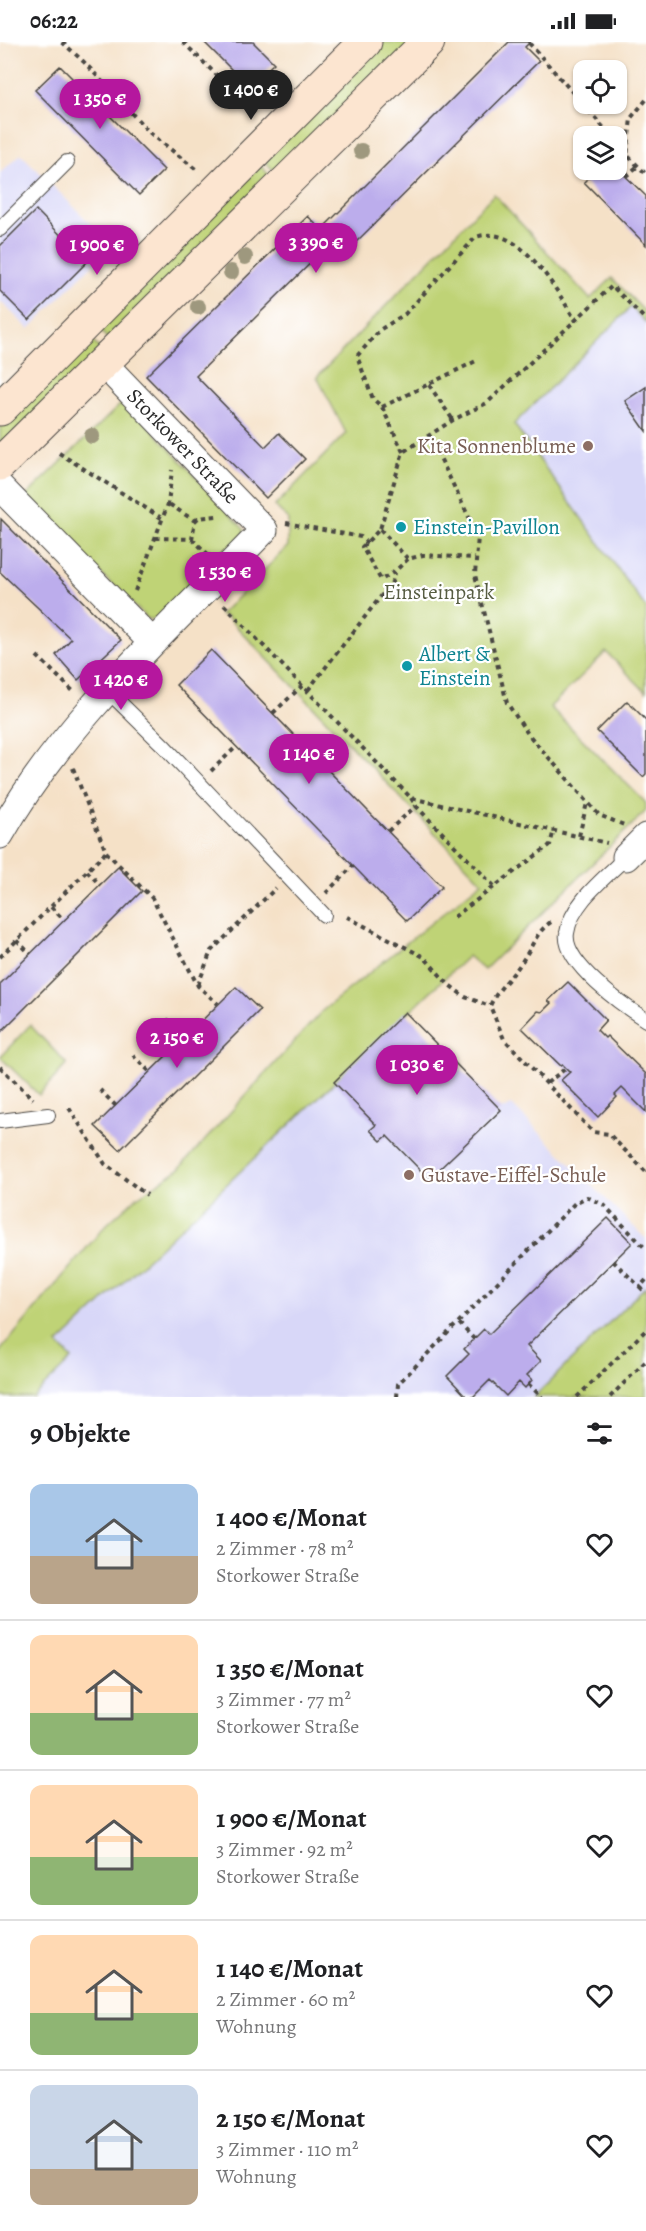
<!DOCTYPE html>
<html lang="de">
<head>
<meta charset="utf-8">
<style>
	body { margin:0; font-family:Alegreya,serif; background:#f2f2f2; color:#202124; height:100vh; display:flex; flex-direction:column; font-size:22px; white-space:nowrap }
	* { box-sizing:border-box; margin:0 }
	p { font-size:20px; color:#757577 }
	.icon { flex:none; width:33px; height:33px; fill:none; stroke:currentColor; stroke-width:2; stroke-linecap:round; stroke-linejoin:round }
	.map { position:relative; height:1355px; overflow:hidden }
	.panel { display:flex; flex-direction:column; background:#fff; flex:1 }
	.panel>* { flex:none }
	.controls { position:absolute; left:573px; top:18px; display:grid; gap:12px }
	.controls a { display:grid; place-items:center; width:54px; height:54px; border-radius:12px; background:#fff; box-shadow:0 2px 4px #0004; font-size:30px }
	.price { position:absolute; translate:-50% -51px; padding:0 14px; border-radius:21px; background:#b5179e; color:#fff; font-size:20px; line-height:39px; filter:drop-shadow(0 2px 3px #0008) }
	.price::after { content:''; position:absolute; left:50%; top:36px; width:18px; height:14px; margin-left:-9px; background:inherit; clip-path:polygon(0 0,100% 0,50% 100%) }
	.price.on { background:#222; color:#fff }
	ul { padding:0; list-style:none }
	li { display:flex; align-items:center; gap:18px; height:150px; padding:0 30px }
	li+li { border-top:2px solid #e0e0e0 }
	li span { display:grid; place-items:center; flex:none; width:168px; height:120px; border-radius:12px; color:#555 }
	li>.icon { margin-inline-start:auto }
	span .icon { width:72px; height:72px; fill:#fffc; stroke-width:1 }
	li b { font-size:26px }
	h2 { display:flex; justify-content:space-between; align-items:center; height:72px; padding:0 30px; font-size:26px }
	.status { display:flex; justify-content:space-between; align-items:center; height:42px; padding:0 30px; background:#fff; direction:ltr }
	.status svg { height:16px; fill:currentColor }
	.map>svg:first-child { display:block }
</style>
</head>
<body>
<div class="status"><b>06:22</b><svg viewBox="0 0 49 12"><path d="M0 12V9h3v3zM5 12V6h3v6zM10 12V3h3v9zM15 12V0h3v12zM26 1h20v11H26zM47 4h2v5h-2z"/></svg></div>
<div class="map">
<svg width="646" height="1355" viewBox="0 0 646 1355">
	<rect width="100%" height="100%" fill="#fff"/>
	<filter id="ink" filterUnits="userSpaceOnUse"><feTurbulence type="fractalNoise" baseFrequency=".0167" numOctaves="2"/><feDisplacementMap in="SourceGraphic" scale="12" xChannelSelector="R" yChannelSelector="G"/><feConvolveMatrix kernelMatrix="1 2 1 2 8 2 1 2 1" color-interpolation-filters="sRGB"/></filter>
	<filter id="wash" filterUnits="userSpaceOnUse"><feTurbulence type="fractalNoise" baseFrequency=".008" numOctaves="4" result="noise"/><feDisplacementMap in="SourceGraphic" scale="24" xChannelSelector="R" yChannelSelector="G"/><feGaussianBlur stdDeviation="1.35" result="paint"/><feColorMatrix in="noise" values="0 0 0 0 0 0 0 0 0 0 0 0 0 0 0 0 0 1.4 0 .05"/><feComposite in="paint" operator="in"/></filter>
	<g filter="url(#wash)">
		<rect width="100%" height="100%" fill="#f5e1c7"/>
		<path fill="#d8d7f8" d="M21,112L112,203L29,287L0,259V131Z
			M631,265L646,281V566L514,381Z
			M405,970L500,1068L512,1063L646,1197V1244L534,1355H33L72,1317L58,1303Z"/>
		<path fill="#bfd376" stroke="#757f50" stroke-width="1.5" d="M384,0H421L283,137L264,119Z
			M260,123L277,142L114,304L97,285Z
			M494,152L590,257L612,236L646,271V281L631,265L514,382L646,566V650L606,610L550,665L646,761V769L484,928L468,914L58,1302L72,1317L33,1355H0V1309L105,1184L137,1155L179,1127L322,969L482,840L227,575L220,573L288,504V477L275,464L346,391L317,335Z
			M87,294L105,312L0,417V380Z
			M125,358L244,487V493L159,577H148L23,457Z
			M30,983L67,1022L39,1053L0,1015Z
			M646,1244V1355H534Z"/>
		<g id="blocks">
			<path fill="#bcadec" d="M204,0H253L274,21L249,45Z
				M509,0H530L525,5L539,19L352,204L337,190L331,197L333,199L196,334L265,405L279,391L305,417L266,456L146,334L308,174L321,188Z
				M60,24L164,128L139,153L35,48Z
				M616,125L646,154V203L584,140L596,128H616Z
				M36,168L87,220L29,278L0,249V204Z
				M646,345V389L625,359Z
				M1,477L121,598L78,638L56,613L71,597L0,530Z
				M211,608L442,845L407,879L176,643Z
				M627,659L646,678V732L643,735L597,689Z
				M118,825L142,849L0,991V942Z
				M568,940L606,978L597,988L605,996L607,994L646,1032V1070L622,1046L615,1053L617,1055L598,1075L561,1038L570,1030L563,1023L561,1024L522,986L538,969L542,970L551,961L548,959Z
				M236,945L260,968L120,1108L95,1084Z
				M405,970L501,1068L429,1137L387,1094L381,1099L370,1088L376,1083L334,1040Z
				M608,1176L632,1201L527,1304L541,1319L527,1333L532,1338L525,1346L519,1340L506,1354L490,1338L473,1355H467L447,1334L469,1312L464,1307L484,1287L489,1292Z"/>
		</g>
	</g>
	<g filter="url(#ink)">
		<use href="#blocks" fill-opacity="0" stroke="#494642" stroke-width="1.5"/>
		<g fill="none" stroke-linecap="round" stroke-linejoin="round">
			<g stroke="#494642" stroke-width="16">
				<path id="lane" d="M0,187L67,120
					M108,649L165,705L324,873
					M626,815C606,835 571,861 567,891C562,921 624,964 646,978
					M0,1079L48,1073"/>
			</g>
			<g stroke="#494642" stroke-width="29">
				<path id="street" d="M0,445L152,600
					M0,793C66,675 172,584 264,488L103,321
					M626,815L646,795"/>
			</g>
			<g stroke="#494642" stroke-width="35">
				<path id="secondary" d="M0,367L365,0
					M0,422L428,0"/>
			</g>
			<path stroke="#494642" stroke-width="4" stroke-dasharray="4.5 4.5" stroke-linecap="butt" d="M62,0L84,20L150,91L198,129
				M183,0L255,71
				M529,1L611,94
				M222,39L233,28
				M646,58L631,76L627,113L646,132
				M616,101L627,113
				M626,134L638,124
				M429,343L453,378
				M382,365L476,319
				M429,393L478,494L475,533L507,661L528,692L599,773L624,783
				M403,410L382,365L373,357L357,314L381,287L405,272L476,195C520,180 556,248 576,279
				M59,411L163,477
				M195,479L198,476L217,474
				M286,481L361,495L367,501
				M380,487L408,517L423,513L475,516
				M155,496L192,497L195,479L169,462
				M192,497L209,513
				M408,517L394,530L381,538L362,505L380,487L403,410L453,378L487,361L612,244L646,278
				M135,549L168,462L172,428
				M224,563L411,756L607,801
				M37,614L75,651
				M308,648L392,540L394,531
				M273,671L303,643
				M73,726L106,810L152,856L198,944L218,962
				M211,729L236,705
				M411,756L416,764L494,844
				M388,789L416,764
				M579,794L587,761
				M87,829L100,843
				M326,851L353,824
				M51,865L64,878
				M347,875L424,915L448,942L465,955L490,964
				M454,875L550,803L554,788
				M551,880C537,889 532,905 523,918C513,935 498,945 490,964L504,997L593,1090L609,1092L646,1130
				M17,898L30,912
				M0,915L106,810
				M198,943L211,909L276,846
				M167,977L184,996
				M133,1013L150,1030
				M0,1025L33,1057
				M547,1041L566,1026
				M100,1048L116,1064
				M69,1066L105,1122L147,1153
				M613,1219L640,1245
				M646,1238L640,1245L646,1251
				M459,1281L474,1297
				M528,1342L542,1355
				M397,1355L398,1342L575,1161L587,1155L604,1163L646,1207
				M577,1355L646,1288
				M610,1355L646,1319"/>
			<use href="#lane" stroke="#fff" stroke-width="14"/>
			<use href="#street" stroke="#fff" stroke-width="27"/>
			<use href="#secondary" stroke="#fce5d0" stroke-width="33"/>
		</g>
		<g fill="#9e987e">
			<circle cx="361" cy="109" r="8"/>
			<circle cx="245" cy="215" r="8"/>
			<circle cx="231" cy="230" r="8"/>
			<circle cx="198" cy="265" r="8"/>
			<circle cx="92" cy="394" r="8"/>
		</g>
	</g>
	<g fill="#8d6e63" stroke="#fff" stroke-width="2">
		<circle cx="588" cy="404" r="6"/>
		<circle cx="409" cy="1133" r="6"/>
	</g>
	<g fill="#0f9aa8" stroke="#fff" stroke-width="2">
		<circle cx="401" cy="485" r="6"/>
		<circle cx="407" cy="624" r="6"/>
	</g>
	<g text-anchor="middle" stroke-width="4.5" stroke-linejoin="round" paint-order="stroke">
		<g font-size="21" fill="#2b2b2b" stroke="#fff">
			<text transform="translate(183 404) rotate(46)" y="7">Storkower Straße</text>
		</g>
		<g font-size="21" fill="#785e54" stroke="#fff" text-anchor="end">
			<text x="576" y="411">Kita Sonnenblume</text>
			<text x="421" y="1140" text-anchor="start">Gustave-Eiffel-Schule</text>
		</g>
		<g font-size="21" fill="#0d838f" stroke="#fff" text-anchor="start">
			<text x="413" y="492">Einstein-Pavillon</text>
			<text x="419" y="619">Albert &amp;<tspan x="419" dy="24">Einstein</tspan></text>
		</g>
		<g font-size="21" fill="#575d42" stroke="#fff">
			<text x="439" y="557">Einsteinpark</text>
		</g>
	</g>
</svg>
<div class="controls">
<a><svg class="icon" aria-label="locate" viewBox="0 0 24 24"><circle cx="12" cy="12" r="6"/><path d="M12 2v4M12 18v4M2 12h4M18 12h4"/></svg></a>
<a><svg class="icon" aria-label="layers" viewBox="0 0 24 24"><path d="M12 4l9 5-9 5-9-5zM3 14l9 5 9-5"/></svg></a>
</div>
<b class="price on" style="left:251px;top:79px">1 400 €</b>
<b class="price" style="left:100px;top:88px">1 350 €</b>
<b class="price" style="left:316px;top:232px">3 390 €</b>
<b class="price" style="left:97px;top:234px">1 900 €</b>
<b class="price" style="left:225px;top:561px">1 530 €</b>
<b class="price" style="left:121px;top:669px">1 420 €</b>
<b class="price" style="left:309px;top:743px">1 140 €</b>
<b class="price" style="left:177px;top:1027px">2 150 €</b>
<b class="price" style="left:417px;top:1054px">1 030 €</b>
</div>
<section class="panel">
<h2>9 Objekte<svg class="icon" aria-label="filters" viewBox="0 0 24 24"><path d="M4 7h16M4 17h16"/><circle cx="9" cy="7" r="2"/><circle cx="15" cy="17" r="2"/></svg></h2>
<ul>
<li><span style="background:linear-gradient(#a9c7e8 60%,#b9a48a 0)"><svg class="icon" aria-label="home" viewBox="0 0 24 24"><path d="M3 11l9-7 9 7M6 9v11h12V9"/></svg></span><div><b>1 400 €/Monat</b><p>2 Zimmer · 78 m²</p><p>Storkower Straße</p></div><svg class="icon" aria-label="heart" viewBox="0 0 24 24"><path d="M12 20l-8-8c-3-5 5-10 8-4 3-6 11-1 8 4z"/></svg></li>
<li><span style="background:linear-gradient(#ffd9b3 65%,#8fb573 0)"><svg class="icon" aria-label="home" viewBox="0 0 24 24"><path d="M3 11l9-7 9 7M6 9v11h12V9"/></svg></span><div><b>1 350 €/Monat</b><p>3 Zimmer · 77 m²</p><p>Storkower Straße</p></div><svg class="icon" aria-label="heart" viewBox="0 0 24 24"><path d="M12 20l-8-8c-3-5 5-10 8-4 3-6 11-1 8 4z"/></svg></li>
<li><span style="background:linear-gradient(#ffd9b3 60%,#8fb573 0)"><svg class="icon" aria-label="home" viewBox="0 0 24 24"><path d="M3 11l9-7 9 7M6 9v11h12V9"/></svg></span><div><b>1 900 €/Monat</b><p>3 Zimmer · 92 m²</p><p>Storkower Straße</p></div><svg class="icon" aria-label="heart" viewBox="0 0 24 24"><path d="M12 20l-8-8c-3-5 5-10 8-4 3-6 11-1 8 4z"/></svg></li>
<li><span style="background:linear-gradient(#ffd9b3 65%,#8fb573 0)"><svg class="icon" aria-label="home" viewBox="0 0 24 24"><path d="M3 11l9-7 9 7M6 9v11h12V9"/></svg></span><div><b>1 140 €/Monat</b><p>2 Zimmer · 60 m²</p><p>Wohnung</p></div><svg class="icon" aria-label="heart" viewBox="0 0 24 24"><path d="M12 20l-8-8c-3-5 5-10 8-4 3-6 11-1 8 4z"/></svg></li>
<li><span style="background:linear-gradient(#c9d6e8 70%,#b9a48a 0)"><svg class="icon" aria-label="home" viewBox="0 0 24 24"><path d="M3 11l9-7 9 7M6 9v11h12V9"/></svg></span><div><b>2 150 €/Monat</b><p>3 Zimmer · 110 m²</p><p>Wohnung</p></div><svg class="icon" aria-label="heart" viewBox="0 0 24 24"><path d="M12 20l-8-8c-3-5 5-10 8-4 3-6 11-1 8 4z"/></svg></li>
</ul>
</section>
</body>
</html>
